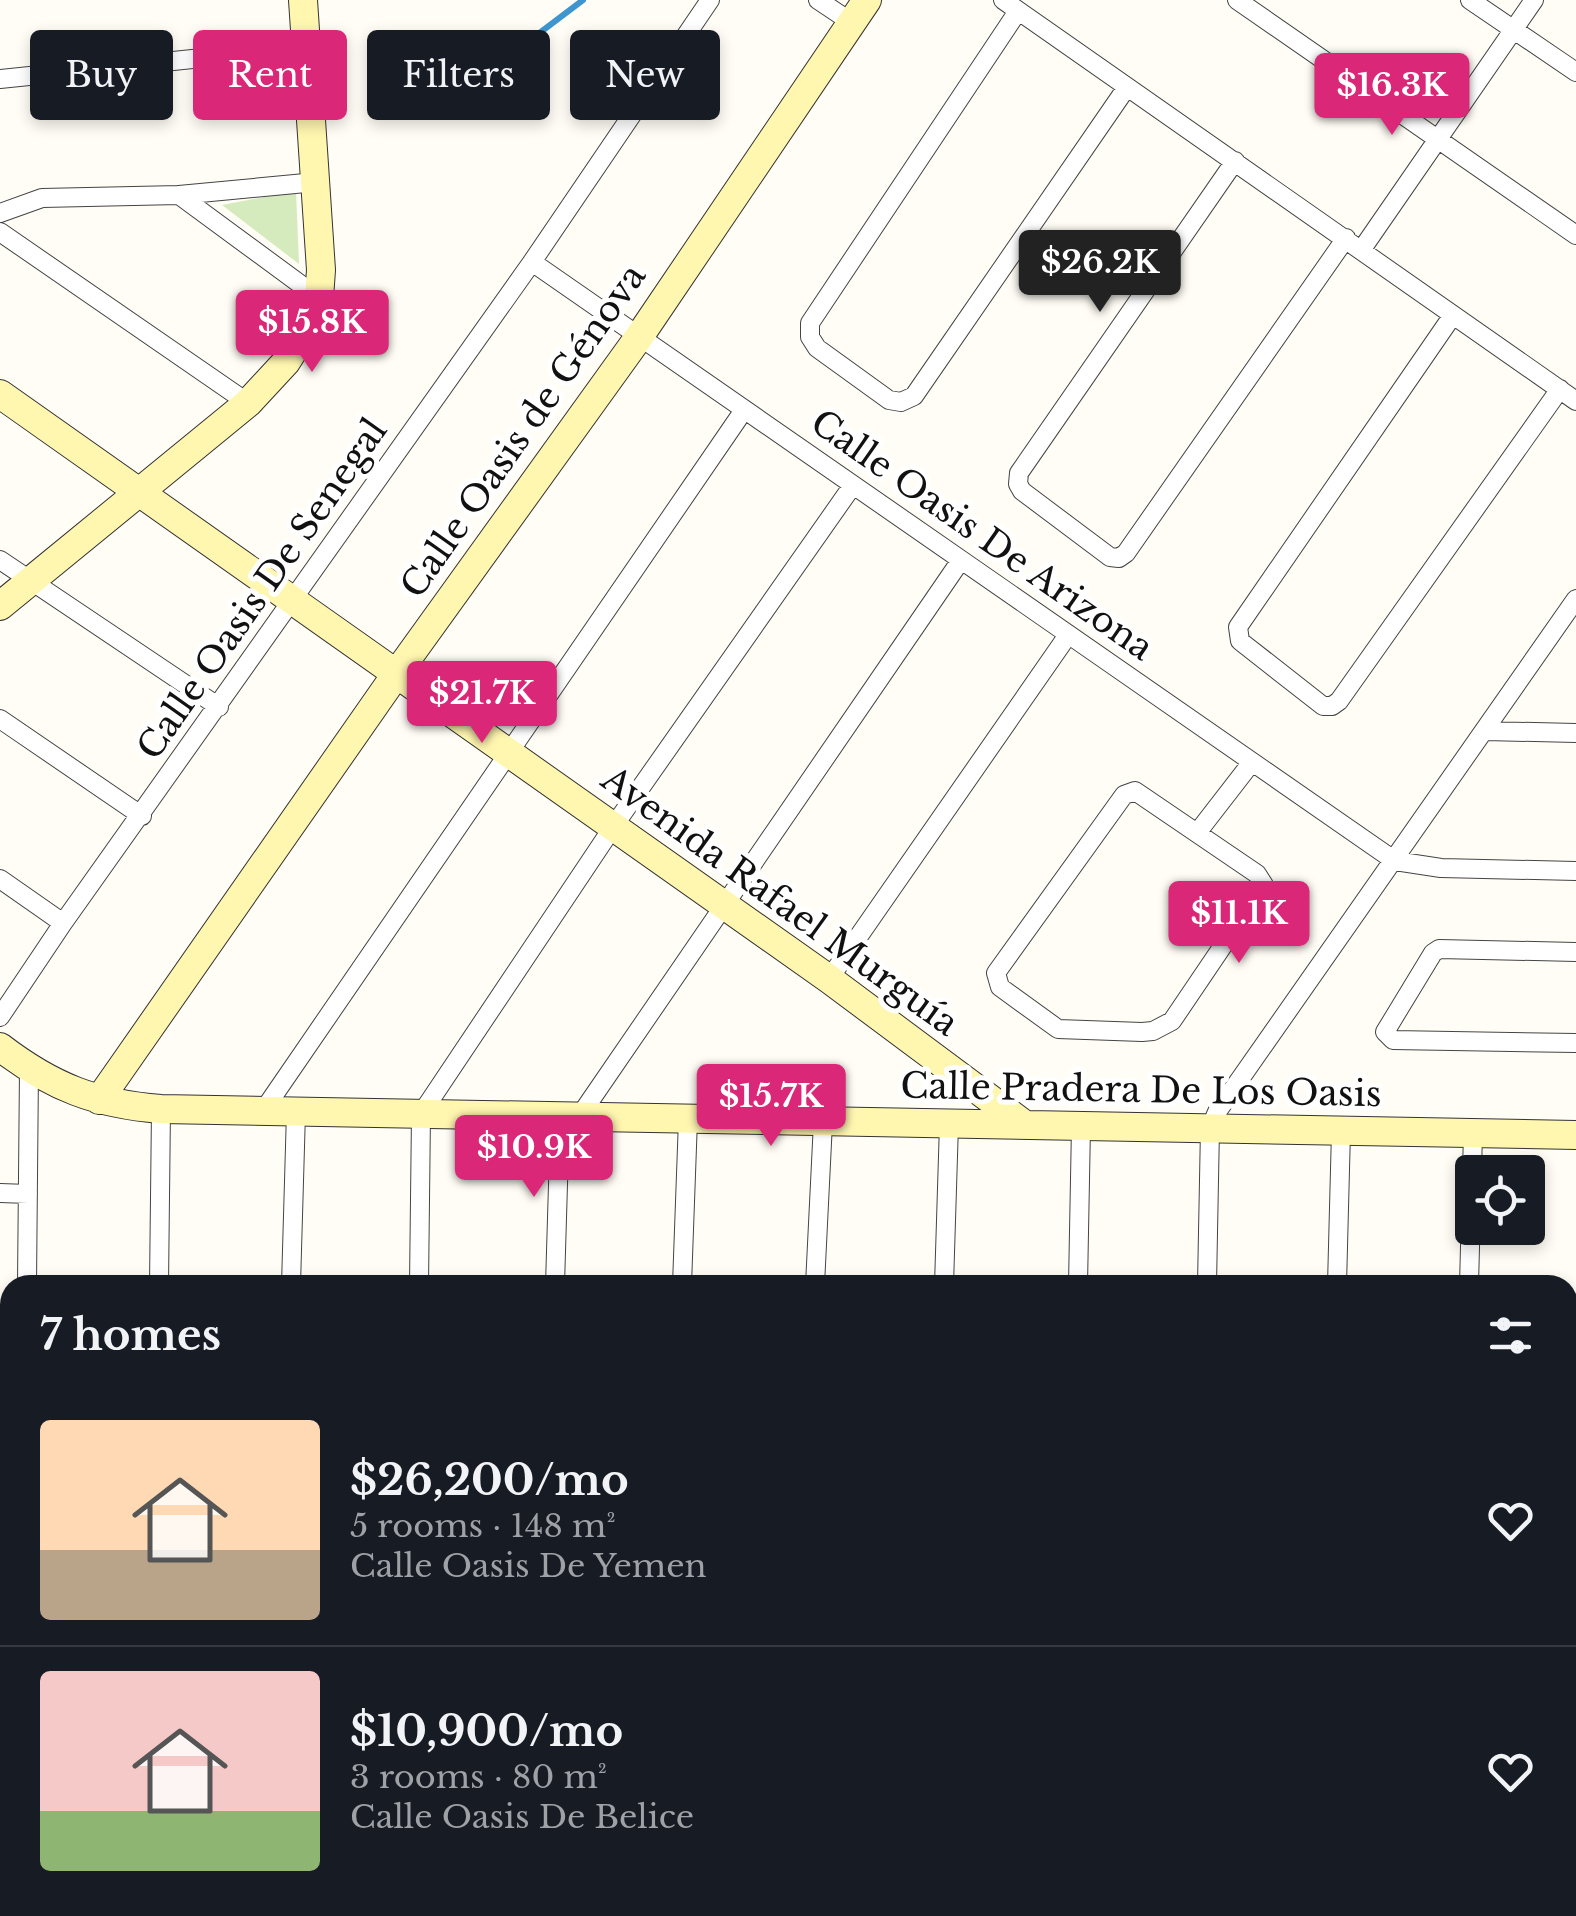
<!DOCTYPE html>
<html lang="en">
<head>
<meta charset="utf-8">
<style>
	body { margin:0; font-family:"Libre Baskerville",serif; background:#242831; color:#f1f3f6; height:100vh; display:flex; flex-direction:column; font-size:38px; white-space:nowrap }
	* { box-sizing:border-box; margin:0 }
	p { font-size:32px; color:#9ea1a6 }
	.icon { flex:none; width:55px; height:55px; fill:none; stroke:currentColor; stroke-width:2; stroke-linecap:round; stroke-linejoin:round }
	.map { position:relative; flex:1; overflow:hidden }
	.sheet { position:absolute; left:0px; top:1275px; width:1578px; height:642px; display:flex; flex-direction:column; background:#171b24; border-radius:30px 30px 0 0; box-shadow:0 5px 15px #0003 }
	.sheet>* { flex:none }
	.guide { position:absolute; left:30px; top:30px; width:1000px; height:90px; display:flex; gap:20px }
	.fabs { position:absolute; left:1455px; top:1155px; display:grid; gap:20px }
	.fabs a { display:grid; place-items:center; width:90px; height:90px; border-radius:10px; background:#171b24; box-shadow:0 5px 15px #0003; font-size:50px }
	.price { position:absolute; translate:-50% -85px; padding:0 22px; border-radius:10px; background:#db2777; color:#fff; font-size:32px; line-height:65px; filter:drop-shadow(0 2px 5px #0008) }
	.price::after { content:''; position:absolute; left:50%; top:60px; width:30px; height:22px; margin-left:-15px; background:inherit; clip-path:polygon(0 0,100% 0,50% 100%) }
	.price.selected { background:#222; color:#fff }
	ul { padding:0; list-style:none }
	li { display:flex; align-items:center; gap:30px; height:250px; padding:0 40px }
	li+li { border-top:2px solid #363941 }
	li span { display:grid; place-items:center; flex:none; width:280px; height:200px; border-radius:10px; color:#555 }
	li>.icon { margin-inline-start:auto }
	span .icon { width:120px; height:120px; fill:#fffc; stroke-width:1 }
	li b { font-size:42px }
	h2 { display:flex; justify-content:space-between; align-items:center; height:120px; padding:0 40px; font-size:42px }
	.pill { padding:0 35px; border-radius:10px; background:#171b24; box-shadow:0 5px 15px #0003; font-size:35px; line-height:90px }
	.pill.selected { background:#db2777; color:#fff }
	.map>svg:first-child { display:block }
</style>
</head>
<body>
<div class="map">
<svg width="1576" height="1916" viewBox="0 0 1576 1916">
	<rect width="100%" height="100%" fill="#fffdf5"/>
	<path fill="#eee6ef" d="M1568,1864H1576V1916H16L22,1908H1568Z"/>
	<path fill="#d5ebbd" d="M296,191L299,264L222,205Z"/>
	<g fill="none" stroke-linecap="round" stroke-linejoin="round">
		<path stroke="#3f96cf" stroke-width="6" d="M456,96L583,0"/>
		<g stroke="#444" stroke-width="11">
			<path id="lane" d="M0,1862L5,1859L10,1848
				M295,1908L306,1916
				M826,1908L952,1916
				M487,1916L494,1908"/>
		</g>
		<g stroke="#444" stroke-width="20">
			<path id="street" d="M818,0L851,22
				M1003,0L1576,401
				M1237,0L1576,235
				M1470,0L1576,72
				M1018,11L810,323V337L817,348L889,400L901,402L914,396L1127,87
				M0,79L308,47
				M1235,161L1019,473L1018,484L1022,491L1110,557L1119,558L1126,553L1346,238
				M179,195L319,298
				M0,213L42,198L179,195L316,182
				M0,232L248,403
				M1362,249L1534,0
				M532,262L1395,861L1441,868L1576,871
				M1453,315L1238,627L1240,641L1323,706H1332L1339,701L1560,389
				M0,560L219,707
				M0,719L142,816
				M1485,731L1576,733
				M1135,791L1257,874L1264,885L1172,1021L1153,1031L1142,1032L1058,1029L1000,987L996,973L1124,795Z
				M1197,833L1252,762
				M0,879L63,923
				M1576,952L1439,949L1433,953L1385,1032L1393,1040L1576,1043
				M829,979L1068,635
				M0,1017L63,923L532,262L710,0
				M263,1111L744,410
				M579,1117L961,560
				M0,1193L28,1194
				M27,1285L29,1069
				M159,1285L161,1109
				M291,1285L296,1112
				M419,1285L421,1114L613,827L853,485
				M555,1285L560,1117
				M682,1285L688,1119
				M815,1285L823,1122
				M944,1285L949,1124
				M1078,1285L1081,1126
				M1207,1285L1210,1128L1217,1112L1576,599
				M1337,1285L1341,1131
				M1469,1285L1473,1133
				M0,1325H10
				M1568,1396H1576
				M0,1455H10
				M1568,1534H1576
				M0,1595H10
				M0,1724H10"/>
		</g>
		<g stroke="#333" stroke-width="30">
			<path id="secondary" d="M0,394L829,979L1025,1125
				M0,606L248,403L286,362L303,335L319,298L321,270L303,0
				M0,1047C52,1087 96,1104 161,1109L1576,1135
				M99,1100L397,673L639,337L867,0
				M0,1813H10
				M1568,1847H1576"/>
		</g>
		<use href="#lane" stroke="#fff" stroke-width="9"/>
		<use href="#street" stroke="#fff" stroke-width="18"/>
		<use href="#secondary" stroke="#fff6b0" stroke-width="28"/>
	</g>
	<g text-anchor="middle" stroke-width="10" stroke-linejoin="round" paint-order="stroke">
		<g font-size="35" fill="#111" stroke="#fff">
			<text transform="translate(523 431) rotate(-55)" y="12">Calle Oasis de Génova</text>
			<text transform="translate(982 535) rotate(35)" y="12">Calle Oasis De Arizona</text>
			<text transform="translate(262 589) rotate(-55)" y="12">Calle Oasis De Senegal</text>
			<text transform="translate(780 901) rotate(36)" y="12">Avenida Rafael Murguía</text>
			<text transform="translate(1141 1090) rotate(1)" y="12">Calle Pradera De Los Oasis</text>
		</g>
	</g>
</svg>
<div class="fabs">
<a><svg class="icon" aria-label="locate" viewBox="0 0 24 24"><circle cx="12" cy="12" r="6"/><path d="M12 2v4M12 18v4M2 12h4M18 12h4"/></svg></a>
</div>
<b class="price" style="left:1392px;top:138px">$16.3K</b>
<b class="price selected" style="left:1100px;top:315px">$26.2K</b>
<b class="price" style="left:312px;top:375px">$15.8K</b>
<b class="price" style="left:482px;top:746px">$21.7K</b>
<b class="price" style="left:1239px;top:966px">$11.1K</b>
<b class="price" style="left:771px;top:1149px">$15.7K</b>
<b class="price" style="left:534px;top:1200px">$10.9K</b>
<div class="guide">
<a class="pill">Buy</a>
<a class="pill selected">Rent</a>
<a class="pill">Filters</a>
<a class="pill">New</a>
</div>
<section class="sheet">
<h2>7 homes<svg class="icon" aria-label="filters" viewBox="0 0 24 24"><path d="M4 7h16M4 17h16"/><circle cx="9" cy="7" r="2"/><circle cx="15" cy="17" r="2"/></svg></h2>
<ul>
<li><span style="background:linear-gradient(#ffd9b3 65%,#b9a48a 0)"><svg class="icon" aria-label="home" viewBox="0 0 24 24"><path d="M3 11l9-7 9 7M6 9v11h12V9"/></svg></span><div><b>$26,200/mo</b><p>5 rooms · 148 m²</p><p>Calle Oasis De Yemen</p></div><svg class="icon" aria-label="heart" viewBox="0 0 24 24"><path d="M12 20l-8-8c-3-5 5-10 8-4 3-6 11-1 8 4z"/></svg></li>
<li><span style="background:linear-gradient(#f6c9c9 70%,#8fb573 0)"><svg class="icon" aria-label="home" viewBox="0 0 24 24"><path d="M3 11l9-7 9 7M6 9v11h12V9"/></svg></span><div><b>$10,900/mo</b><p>3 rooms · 80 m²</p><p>Calle Oasis De Belice</p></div><svg class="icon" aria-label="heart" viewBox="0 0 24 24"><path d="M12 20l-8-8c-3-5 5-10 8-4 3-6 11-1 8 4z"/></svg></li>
</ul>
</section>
</div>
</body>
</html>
